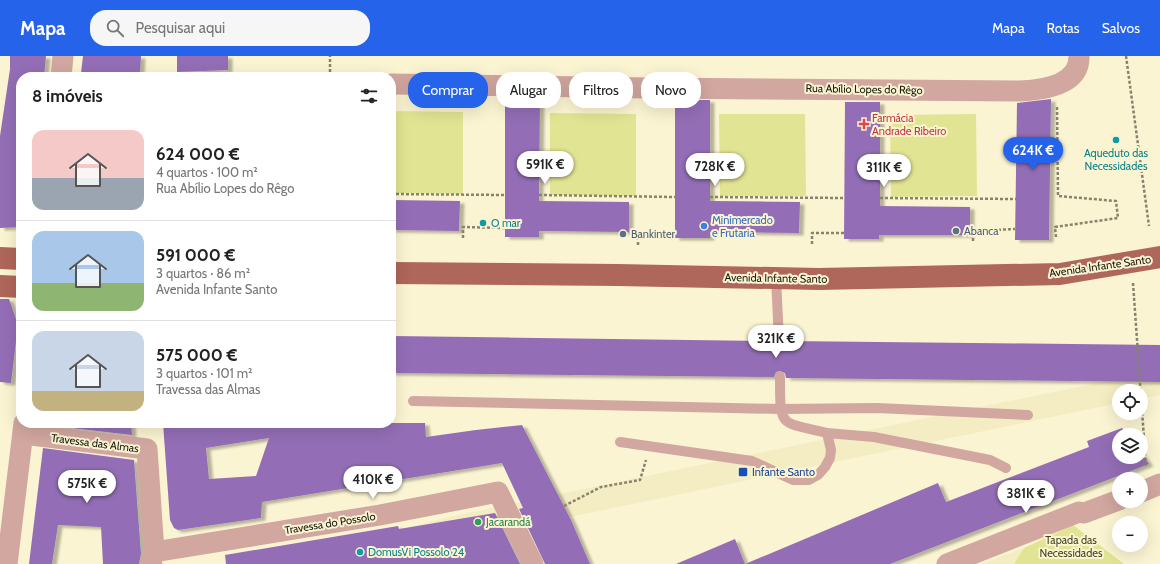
<!DOCTYPE html>
<html lang="pt">
<head>
<meta charset="utf-8">
<style>
	body { margin:0; font-family:Cabin,sans-serif; background:#f6f6f6; color:#222; height:100vh; display:flex; flex-direction:column; font-size:15px; white-space:nowrap }
	* { box-sizing:border-box; margin:0 }
	p { font-size:13px; color:#767676 }
	.icon { flex:none; width:22px; height:22px; fill:none; stroke:currentColor; stroke-width:2; stroke-linecap:round; stroke-linejoin:round }
	.map { position:relative; flex:1; overflow:hidden }
	.drawer { position:absolute; left:16px; top:16px; width:380px; height:356px; display:flex; flex-direction:column; background:#fff; border-radius:16px; box-shadow:0 4px 16px #0002 }
	.drawer>* { flex:none }
	.hud { position:absolute; left:408px; top:16px; width:380px; height:36px; display:flex; gap:8px }
	.tools { position:absolute; left:1112px; top:328px; display:grid; gap:8px }
	.tools a { display:grid; place-items:center; width:36px; height:36px; border-radius:50%; background:#fff; box-shadow:0 4px 16px #0002; font-size:20px }
	.price { position:absolute; translate:-50% -34px; padding:0 9px; border-radius:14px; background:#fff; color:#222; font-size:13px; line-height:26px; filter:drop-shadow(0 1px 2px #0008) }
	.price::after { content:''; position:absolute; left:50%; top:24px; width:12px; height:9px; margin-left:-6px; background:inherit; clip-path:polygon(0 0,100% 0,50% 100%) }
	.price.selected { background:#2563eb; color:#fff }
	ul { padding:0; list-style:none }
	li { display:flex; align-items:center; gap:12px; height:100px; padding:0 16px }
	li+li { border-top:1px solid #e0e0e0 }
	li span { display:grid; place-items:center; flex:none; width:112px; height:80px; border-radius:12px; color:#555 }
	li>.icon { margin-inline-start:auto }
	span .icon { width:48px; height:48px; fill:#fffc; stroke-width:1 }
	li b { font-size:17px }
	h2 { display:flex; justify-content:space-between; align-items:center; height:48px; padding:0 16px; font-size:17px }
	.tag { padding:0 14px; border-radius:16px; background:#fff; box-shadow:0 4px 16px #0002; font-size:14px; line-height:36px }
	.tag.selected { background:#2563eb; color:#fff }
	header { display:flex; align-items:center; gap:24px; box-sizing:border-box; height:56px; padding:0 20px; background:#2563eb; color:#fff }
	header strong { font-size:19px }
	nav { display:flex; gap:22px; margin-inline-start:auto; font-size:14px }
	.search { width:280px; height:36px; background:#f6f6f6; display:flex; align-items:center; gap:10px; box-sizing:border-box; padding:0 14px; border-radius:16px; color:#767676; font-size:15px }
	.map>svg:first-child { display:block }
</style>
</head>
<body>
<header>
<strong>Mapa</strong>
<div class="search"><svg class="icon" aria-label="search" viewBox="0 0 24 24"><circle cx="10" cy="10" r="6"/><path d="M15 15l6 6"/></svg>Pesquisar aqui</div>
<nav><a>Mapa</a><a>Rotas</a><a>Salvos</a></nav>
</header>
<div class="map">
<svg width="1160" height="508" viewBox="0 0 1160 508">
	<defs>
		<filter id="shadow"><feDropShadow dx="4.5" dy="2.5" stdDeviation="1" flood-color="#0004"/></filter>
	</defs>
	<rect width="100%" height="100%" fill="#faf4d2"/>
	<path fill="#f4ecc2" d="M1160,314V339L1141,343V335H1119V347L454,485L289,508L352,487L449,461Z
		M1024,492L1014,508H981Z"/>
	<path fill="#e1e492" d="M391,55L463,56V138L391,137Z
		M550,57L636,58V140L550,139Z
		M719,58H805L806,140H720Z
		M976,58L977,140L891,141L890,59Z
		M1073,469L1124,508H1014L1024,492Z"/>
	<path fill="#936eb6" fill-rule="evenodd" filter="url(#shadow)" d="M10,0H46L44,21H21V171L0,172V80L10,13Z
		M83,0H141L140,18L81,17Z
		M177,0H228V14L177,16Z
		M505,42H540L539,145L629,146V176L539,175V181H505Z
		M1051,43L1049,184H1015L1017,47Z
		M675,44H710V145L800,146L799,177L710,176V182H675Z
		M845,46H880V150L970,151V179H879V183H844Z
		M391,144L460,145L459,175L391,174Z
		M0,243H9L18,269L11,327L0,326Z
		M391,280L772,285L774,289L779,291L783,290L785,285L1160,289V326L786,322L785,317L780,315L776,316L774,321L391,317Z
		M46,367H131L132,379L46,369Z
		M163,367H425L426,381L476,374L522,369L571,464L590,508H545L519,453L523,452L502,407L262,446L261,462L178,474L174,472L170,464ZM269,382L256,420L209,423L206,392Z
		M1122,372L1127,379H1119V401H1141V397L1149,408L890,508H676L735,483L745,508L938,427L946,446L1089,391L1087,385Z
		M43,392L134,404L141,498L139,508H103L101,471L58,469L52,508H29Z
		M495,457L520,508H226L225,499L398,470L399,473Z"/>
	<g fill="none" stroke-linecap="round" stroke-linejoin="round">
		<path stroke="#87836c" stroke-width="2.5" stroke-dasharray="3 2" stroke-linecap="butt" d="M1126,0L1149,170
			M330,21V0
			M391,138L505,139
			M539,139L675,141
			M710,141L845,142
			M880,142L1016,143
			M1056,181L1055,171L1118,162L1116,145L1058,140L1057,50
			M463,182V171L505,172
			M973,185V175L1015,173
			M812,188V177H844
			M638,189V178L675,177
			M1133,227L1146,411
			M564,450L601,431L640,424L646,404"/>
		<path stroke="#d1a7a0" stroke-width="10" d="M776,222L779,285
			M413,345L780,353L877,352L1028,359
			M827,377L874,381L990,404L1006,412
			M620,386L752,405L793,424H809L818,419L825,411L830,402L831,394L827,377C780,365 780,374 780,321"/>
		<path stroke="#d1a7a0" stroke-width="21" d="M61,21L63,0
			M391,28L648,32L1020,35C1042,34 1080,30 1079,0
			M23,378L147,393L154,496L151,508
			M1141,436L1160,428
			M154,496L380,459L498,436L533,508
			M7,508L24,367
			M947,508L1079,456L1084,457L1119,444"/>
		<path stroke="#af665b" stroke-width="22" d="M0,202L21,203
			M391,217L618,219L819,223L1060,218L1160,201
			M0,230L21,231"/>
	</g>
	<path fill="#e0444e" stroke="#faf4d2" stroke-width="1.5" d="M862 62h4v4h4v4h-4v4h-4v-4h-4v-4h4z"/>
	<g fill="#0f9aa8" stroke="#faf4d2" stroke-width="1.5">
		<circle cx="1116" cy="84" r="4"/>
		<circle cx="483" cy="167" r="4"/>
		<circle cx="360" cy="496" r="4"/>
	</g>
	<circle fill="#3f7fe0" stroke="#faf4d2" stroke-width="1.5" cx="704" cy="170" r="4"/>
	<g fill="#5c6f8a" stroke="#faf4d2" stroke-width="1.5">
		<circle cx="956" cy="175" r="4"/>
		<circle cx="623" cy="178" r="4"/>
	</g>
	<rect fill="#1a4fb4" stroke="#faf4d2" stroke-width="1.5" x="738" y="411" width="10" height="10" rx="2"/>
	<circle fill="#2e9e5b" stroke="#faf4d2" stroke-width="1.5" cx="478" cy="466" r="4"/>
	<g text-anchor="middle" stroke-width="4" stroke-linejoin="round" paint-order="stroke">
		<g font-size="11" fill="#1c1a0d" stroke="#faf4d2">
			<text transform="translate(864 33) rotate(1)" y="4">Rua Abílio Lopes do Rêgo</text>
			<text transform="translate(1100 210) rotate(-8)" y="4">Avenida Infante Santo</text>
			<text transform="translate(776 222) rotate(1)" y="4">Avenida Infante Santo</text>
			<text transform="translate(95 387) rotate(7)" y="4">Travessa das Almas</text>
			<text transform="translate(330 467) rotate(-9)" y="4">Travessa do Possolo</text>
		</g>
		<g font-size="11" fill="#be3a42" stroke="#faf4d2" text-anchor="start">
			<text x="872" y="66">Farmácia<tspan x="872" dy="13">Andrade Ribeiro</tspan></text>
		</g>
		<g font-size="11" fill="#0d838f" stroke="#faf4d2" text-anchor="start">
			<text x="1116" y="101" text-anchor="middle">Aqueduto das<tspan x="1116" dy="13">Necessidades</tspan></text>
			<text x="491" y="171">O mar</text>
			<text x="368" y="500">DomusVi Possolo 24</text>
		</g>
		<g font-size="11" fill="#366cbe" stroke="#faf4d2" text-anchor="start">
			<text x="712" y="168">Minimercado<tspan x="712" dy="13">e Frutaria</tspan></text>
		</g>
		<g font-size="11" fill="#4e5e75" stroke="#faf4d2" text-anchor="start">
			<text x="964" y="179">Abanca</text>
			<text x="631" y="182">Bankinter</text>
		</g>
		<g font-size="11" fill="#164399" stroke="#faf4d2" text-anchor="start">
			<text x="752" y="420">Infante Santo</text>
		</g>
		<g font-size="11" fill="#27864d" stroke="#faf4d2" text-anchor="start">
			<text x="486" y="470">Jacarandá</text>
		</g>
		<g font-size="11" fill="#44451f" stroke="#faf4d2">
			<text x="1071" y="488">Tapada das<tspan x="1071" dy="13">Necessidades</tspan></text>
		</g>
	</g>
</svg>
<div class="tools">
<a><svg class="icon" aria-label="locate" viewBox="0 0 24 24"><circle cx="12" cy="12" r="6"/><path d="M12 2v4M12 18v4M2 12h4M18 12h4"/></svg></a>
<a><svg class="icon" aria-label="layers" viewBox="0 0 24 24"><path d="M12 4l9 5-9 5-9-5zM3 14l9 5 9-5"/></svg></a>
<a>+</a>
<a>−</a>
</div>
<b class="price selected" style="left:1033px;top:115px">624K €</b>
<b class="price" style="left:545px;top:129px">591K €</b>
<b class="price" style="left:715px;top:131px">728K €</b>
<b class="price" style="left:884px;top:132px">311K €</b>
<b class="price" style="left:776px;top:303px">321K €</b>
<b class="price" style="left:373px;top:444px">410K €</b>
<b class="price" style="left:87px;top:448px">575K €</b>
<b class="price" style="left:1026px;top:458px">381K €</b>
<div class="hud">
<a class="tag selected">Comprar</a>
<a class="tag">Alugar</a>
<a class="tag">Filtros</a>
<a class="tag">Novo</a>
</div>
<section class="drawer">
<h2>8 imóveis<svg class="icon" aria-label="filters" viewBox="0 0 24 24"><path d="M4 7h16M4 17h16"/><circle cx="9" cy="7" r="2"/><circle cx="15" cy="17" r="2"/></svg></h2>
<ul>
<li><span style="background:linear-gradient(#f6c9c9 60%,#9aa5b1 0)"><svg class="icon" aria-label="home" viewBox="0 0 24 24"><path d="M3 11l9-7 9 7M6 9v11h12V9"/></svg></span><div><b>624 000 €</b><p>4 quartos · 100 m²</p><p>Rua Abílio Lopes do Rêgo</p></div></li>
<li><span style="background:linear-gradient(#a9c7e8 65%,#8fb573 0)"><svg class="icon" aria-label="home" viewBox="0 0 24 24"><path d="M3 11l9-7 9 7M6 9v11h12V9"/></svg></span><div><b>591 000 €</b><p>3 quartos · 86 m²</p><p>Avenida Infante Santo</p></div></li>
<li><span style="background:linear-gradient(#c9d6e8 75%,#c2b280 0)"><svg class="icon" aria-label="home" viewBox="0 0 24 24"><path d="M3 11l9-7 9 7M6 9v11h12V9"/></svg></span><div><b>575 000 €</b><p>3 quartos · 101 m²</p><p>Travessa das Almas</p></div></li>
</ul>
</section>
</div>
</body>
</html>
